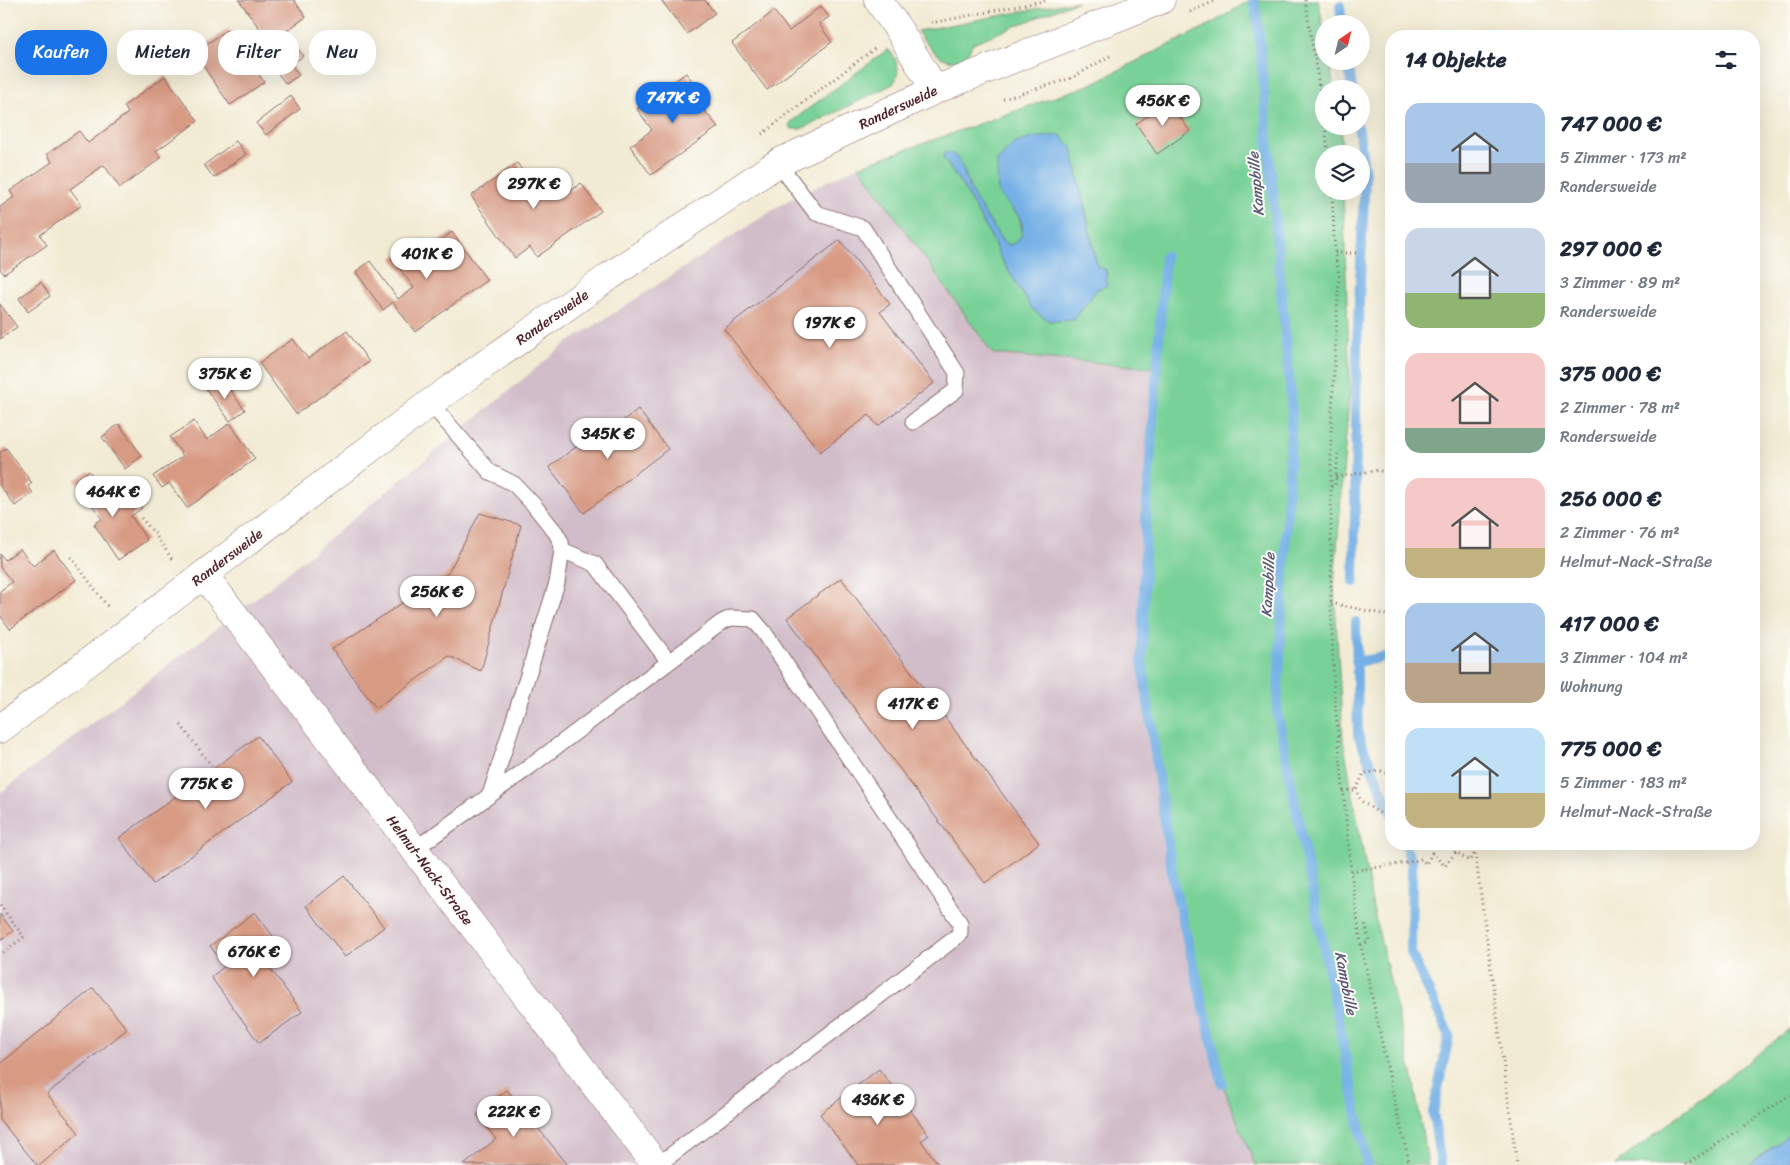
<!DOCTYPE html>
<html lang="de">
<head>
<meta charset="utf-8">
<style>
	body { margin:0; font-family:Sriracha,sans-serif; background:#f2f2f3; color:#1f2937; height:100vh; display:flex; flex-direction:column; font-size:19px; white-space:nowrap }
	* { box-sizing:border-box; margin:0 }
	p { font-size:16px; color:#747a83 }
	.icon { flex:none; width:28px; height:28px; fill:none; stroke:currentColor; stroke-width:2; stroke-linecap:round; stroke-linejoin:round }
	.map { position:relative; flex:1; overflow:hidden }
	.sheet { position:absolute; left:1385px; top:30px; width:375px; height:820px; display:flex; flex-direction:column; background:#fff; border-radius:20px; box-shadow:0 5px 20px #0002 }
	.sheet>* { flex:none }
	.hud { position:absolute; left:15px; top:30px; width:475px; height:45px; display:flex; gap:10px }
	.needle { width:32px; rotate:35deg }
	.tools { position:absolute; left:1315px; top:15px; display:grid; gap:10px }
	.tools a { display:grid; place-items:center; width:55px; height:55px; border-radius:50%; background:#fff; box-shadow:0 5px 20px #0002; font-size:25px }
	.price { position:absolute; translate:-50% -42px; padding:0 11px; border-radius:18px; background:#fff; color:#222; font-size:16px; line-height:32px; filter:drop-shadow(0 1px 2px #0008) }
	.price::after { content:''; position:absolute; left:50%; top:30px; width:15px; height:11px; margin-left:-8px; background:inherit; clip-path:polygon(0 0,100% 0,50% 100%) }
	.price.active { background:#1a73e8; color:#fff }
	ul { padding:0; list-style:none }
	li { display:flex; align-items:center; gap:15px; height:125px; padding:0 20px }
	li span { display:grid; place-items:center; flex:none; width:140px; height:100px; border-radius:15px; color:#555 }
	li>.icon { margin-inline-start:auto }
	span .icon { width:60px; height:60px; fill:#fffc; stroke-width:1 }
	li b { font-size:21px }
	h2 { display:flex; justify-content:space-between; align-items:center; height:60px; padding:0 20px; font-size:21px }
	.tag { padding:0 18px; border-radius:20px; background:#fff; box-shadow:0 5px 20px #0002; font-size:18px; line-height:45px }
	.tag.active { background:#1a73e8; color:#fff }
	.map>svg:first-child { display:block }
</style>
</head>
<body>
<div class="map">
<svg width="1790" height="1165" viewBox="0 0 1790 1165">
	<rect width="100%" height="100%" fill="#fdfcf7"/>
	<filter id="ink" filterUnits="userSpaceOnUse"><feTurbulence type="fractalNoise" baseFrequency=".02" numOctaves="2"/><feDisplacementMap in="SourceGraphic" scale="10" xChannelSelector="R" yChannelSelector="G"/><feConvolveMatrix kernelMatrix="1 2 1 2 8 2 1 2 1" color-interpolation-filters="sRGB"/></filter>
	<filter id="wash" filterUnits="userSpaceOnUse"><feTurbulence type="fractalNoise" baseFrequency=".0096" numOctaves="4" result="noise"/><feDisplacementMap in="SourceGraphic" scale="20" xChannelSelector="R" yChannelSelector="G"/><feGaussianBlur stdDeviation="1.12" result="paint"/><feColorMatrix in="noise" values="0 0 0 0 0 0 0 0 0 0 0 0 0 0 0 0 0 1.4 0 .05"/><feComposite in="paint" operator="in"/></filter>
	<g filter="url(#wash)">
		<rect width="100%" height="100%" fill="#f2ebd4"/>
		<path fill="#d1bdc9" d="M859,166L993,354L1157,368L1146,517L1142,661L1173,880L1222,1083L1255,1165H0V793L262,594L563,346L787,201Z"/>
		<path fill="#78d197" stroke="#617861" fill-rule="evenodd" d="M1250,0H1318L1324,30V61H1329L1334,89H1324V126H1341L1342,154H1324V191H1343L1350,386L1334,585L1343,739L1373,908L1412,1073L1428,1165H1255L1222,1083L1173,880L1142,661L1146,517L1157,368L993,354L859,166L1089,85L1209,25ZM943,158H956L967,178L971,193L1003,242L1010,245L1017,242L1023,234L1019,216L1010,208L1083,196L1097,266L1106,270V286L1097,289L1074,320L1049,321L1032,308L999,255L993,240L962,185Z
			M1078,1L973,43C971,47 968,54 965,56C945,71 927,45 917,31Z
			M888,49C897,59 902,72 893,84L810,125L800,129H792L789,126L792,121Z
			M1790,1029V1134L1749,1165H1615Z"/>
		<path fill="#75b0e6" stroke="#606888" d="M1060,135L1072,148L1097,266L1106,270L1107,286L1097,289L1074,320L1049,321L1032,309L999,255L993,240L962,185L943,157L944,153C948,152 951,153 955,156C966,167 965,183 973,195C982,211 993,226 1003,242L1010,245L1017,242L1022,234V224L1019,216L998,193L997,161L1013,144L1032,138Z
			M1790,1134V1165H1749Z"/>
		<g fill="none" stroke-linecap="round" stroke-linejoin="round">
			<path stroke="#75b0e6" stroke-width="10" d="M1254,0L1258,25L1292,412L1277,712L1367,1165
				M1340,6L1342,24
				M1348,61L1352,89
				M1165,256L1146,517L1142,661L1173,880L1222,1083
				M1354,582L1357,346L1365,175L1358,126
				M1356,622L1358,735L1391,813
				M1356,662L1385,657
				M1404,844L1412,862L1411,953L1449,1035L1433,1113L1441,1165"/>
		</g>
		<g id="blocks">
			<path fill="#d79a83" d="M239,0H294L306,17L285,32L303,56L291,65L299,75L286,84L252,39L262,32Z
				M661,0H705L715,13L687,34Z
				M821,6L829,17L819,24L832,42L767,90L732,43L774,11L789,31Z
				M228,29L264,82L230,105L194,53Z
				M686,73L710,105L704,110L718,127L651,175L630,146L652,130L637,109Z
				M165,76L198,121L156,151L161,158L120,188L104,165L70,189L82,205L40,235L47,245L4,274L0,269V207L14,197L10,191L52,162L47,154L79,131L88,143L128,113L124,106Z
				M291,96L300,109L266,135L256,123Z
				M1169,101L1190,131L1157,154L1136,124Z
				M236,141L246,154L214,178L204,165Z
				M517,163L535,188L557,172L571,191L581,183L601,211L537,257L530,247L515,258L471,196Z
				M452,232L487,280L415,332L393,302L383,310L356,272L370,261L398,299L414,288L392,258L415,242L423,253Z
				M840,240L890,304L880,312L934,383L878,426L869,415L820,452L724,329Z
				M41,282L50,296L28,312L19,298Z
				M0,304L17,327L0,339Z
				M347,331L369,362L296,414L259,363L293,339L308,359Z
				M221,378L245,410L230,421L206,389Z
				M638,409L668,449L584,513L549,467L600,429L605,434Z
				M194,421L207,440L230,423L255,459L187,508L169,483L162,488L153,476L183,456L170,437Z
				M119,424L142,456L125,469L102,437Z
				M6,448L32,483L28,486L33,493L15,506L0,486V453Z
				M89,471L116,509L133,497L142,508L131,516L147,540L118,560L94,524L102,519L75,480Z
				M480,513L521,525L481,671L449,656L376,708L332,649L448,573Z
				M20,549L33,566L54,550L76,580L10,629L0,615V591L12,582L0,567V554L5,560Z
				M841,578L1039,843L985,883L787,618Z
				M258,736L292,782L153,884L119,838Z
				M344,876L384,927L345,957L306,906Z
				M255,912L287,955L270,968L302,1012L259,1043L211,977L225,966L210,946Z
				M0,914L13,931L0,940Z
				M93,988L127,1029L47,1094L79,1133L40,1165H37L0,1120V1064Z
				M879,1069L929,1135L921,1141L939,1165H858L820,1114Z
				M507,1090L568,1165H464L496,1139L477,1115Z"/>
		</g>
	</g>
	<g filter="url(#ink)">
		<use href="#blocks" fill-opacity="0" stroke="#856666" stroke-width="1"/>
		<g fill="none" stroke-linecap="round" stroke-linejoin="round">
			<g stroke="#856666" stroke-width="17">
				<path id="lane" d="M778,163L816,213L863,228L957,373L956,390L913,422
					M430,403L490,472L514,484L533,504L556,533L561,542L562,550L557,583L490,795
					M562,550L595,564L669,662
					M415,849L528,768L722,622L731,618L753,619L764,632L960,923V933L954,939L658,1165"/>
			</g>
			<g stroke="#856666" stroke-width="29">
				<path id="street" d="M878,0L899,30L935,90
					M204,575L656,1165"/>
			</g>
			<g stroke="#856666" stroke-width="29">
				<path id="secondary" d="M0,729L430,403L610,276L778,163L935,90L1161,0"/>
			</g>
			<path stroke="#856666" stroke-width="3" stroke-dasharray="1 4" stroke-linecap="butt" d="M1305,0L1324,116
				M1190,12L1217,0
				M931,23L1048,0
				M1003,99L1072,78L1110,56
				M1325,126L1328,154
				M762,134L875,48
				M1332,191L1335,253L1339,276L1331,430V603L1334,692L1351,871L1361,945L1396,1108L1410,1165
				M1335,253H1358
				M1336,477L1378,470L1387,474L1391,469
				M1331,487L1335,485L1338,454
				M141,518L155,534L172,559
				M71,557L108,607
				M1331,603L1391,616
				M181,725L213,768
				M1391,775L1381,771L1364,773L1356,790L1361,801L1382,815L1391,814
				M1343,791L1356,790
				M1474,844L1517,1165
				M1351,871L1406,863L1421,859L1426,864L1432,853L1445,866L1456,852L1469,861L1475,853
				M0,905L24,937L0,955
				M1361,945L1369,941L1365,923
				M1686,1165L1790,1095"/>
			<use href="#lane" stroke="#fff" stroke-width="15"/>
			<use href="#street" stroke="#fff" stroke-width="28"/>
			<use href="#secondary" stroke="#fff" stroke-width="28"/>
		</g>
	</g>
	<g text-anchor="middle" stroke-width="4" stroke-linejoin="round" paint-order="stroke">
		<g font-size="14" fill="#4a1f2b" stroke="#fdfcf7">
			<text transform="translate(898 107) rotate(-25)" y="5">Randersweide</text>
			<text transform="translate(552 317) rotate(-35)" y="5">Randersweide</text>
			<text transform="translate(227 557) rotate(-37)" y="5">Randersweide</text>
			<text transform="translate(430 870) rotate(53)" y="5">Helmut-Nack-Straße</text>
		</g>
		<g font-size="15" font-style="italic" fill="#5b5976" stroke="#fdfcf7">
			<text transform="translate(1256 184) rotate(-95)" y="5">Kampbille</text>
			<text transform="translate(1268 585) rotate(-87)" y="5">Kampbille</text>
			<text transform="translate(1346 983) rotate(79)" y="5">Kampbille</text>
		</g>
	</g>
</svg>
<div class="tools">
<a><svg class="needle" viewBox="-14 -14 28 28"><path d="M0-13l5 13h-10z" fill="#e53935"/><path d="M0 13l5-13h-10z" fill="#747a83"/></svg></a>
<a><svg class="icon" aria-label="locate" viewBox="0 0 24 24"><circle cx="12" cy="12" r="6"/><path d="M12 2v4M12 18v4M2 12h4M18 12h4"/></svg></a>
<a><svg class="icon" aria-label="layers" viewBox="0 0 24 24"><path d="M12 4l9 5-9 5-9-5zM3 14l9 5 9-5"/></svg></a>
</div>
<b class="price active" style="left:673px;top:124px">747K €</b>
<b class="price" style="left:1163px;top:127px">456K €</b>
<b class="price" style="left:534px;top:210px">297K €</b>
<b class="price" style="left:427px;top:280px">401K €</b>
<b class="price" style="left:830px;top:349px">197K €</b>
<b class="price" style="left:225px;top:400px">375K €</b>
<b class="price" style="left:608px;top:460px">345K €</b>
<b class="price" style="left:113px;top:518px">464K €</b>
<b class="price" style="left:437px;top:618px">256K €</b>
<b class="price" style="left:913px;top:730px">417K €</b>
<b class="price" style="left:206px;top:810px">775K €</b>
<b class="price" style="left:254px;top:978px">676K €</b>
<b class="price" style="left:878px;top:1126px">436K €</b>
<b class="price" style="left:514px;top:1138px">222K €</b>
<div class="hud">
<a class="tag active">Kaufen</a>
<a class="tag">Mieten</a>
<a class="tag">Filter</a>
<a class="tag">Neu</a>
</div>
<section class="sheet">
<h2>14 Objekte<svg class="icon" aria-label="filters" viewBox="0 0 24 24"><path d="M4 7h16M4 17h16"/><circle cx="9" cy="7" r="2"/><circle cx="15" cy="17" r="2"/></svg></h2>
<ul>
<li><span style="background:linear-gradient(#a9c7e8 60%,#9aa5b1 0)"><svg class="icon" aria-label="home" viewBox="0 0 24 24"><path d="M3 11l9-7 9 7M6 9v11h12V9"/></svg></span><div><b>747 000 €</b><p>5 Zimmer · 173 m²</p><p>Randersweide</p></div></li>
<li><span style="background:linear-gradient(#c9d6e8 65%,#8fb573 0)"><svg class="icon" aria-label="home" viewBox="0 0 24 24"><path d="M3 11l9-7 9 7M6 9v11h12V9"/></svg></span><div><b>297 000 €</b><p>3 Zimmer · 89 m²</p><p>Randersweide</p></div></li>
<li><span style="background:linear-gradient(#f6c9c9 75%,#7fa58c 0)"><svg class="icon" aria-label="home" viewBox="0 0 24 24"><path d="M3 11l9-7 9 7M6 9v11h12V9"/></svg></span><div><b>375 000 €</b><p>2 Zimmer · 78 m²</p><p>Randersweide</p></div></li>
<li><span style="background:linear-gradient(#f6c9c9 70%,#c2b280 0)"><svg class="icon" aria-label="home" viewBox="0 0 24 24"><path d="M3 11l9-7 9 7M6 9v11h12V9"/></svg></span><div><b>256 000 €</b><p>2 Zimmer · 76 m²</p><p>Helmut-Nack-Straße</p></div></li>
<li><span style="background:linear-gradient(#a9c7e8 60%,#b9a48a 0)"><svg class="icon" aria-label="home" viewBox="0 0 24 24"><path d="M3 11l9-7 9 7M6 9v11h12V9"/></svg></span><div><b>417 000 €</b><p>3 Zimmer · 104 m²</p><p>Wohnung</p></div></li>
<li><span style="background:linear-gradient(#bfe0f5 65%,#c2b280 0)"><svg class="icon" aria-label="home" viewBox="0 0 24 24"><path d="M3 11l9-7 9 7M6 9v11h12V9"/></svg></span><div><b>775 000 €</b><p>5 Zimmer · 183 m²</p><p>Helmut-Nack-Straße</p></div></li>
</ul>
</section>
</div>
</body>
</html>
